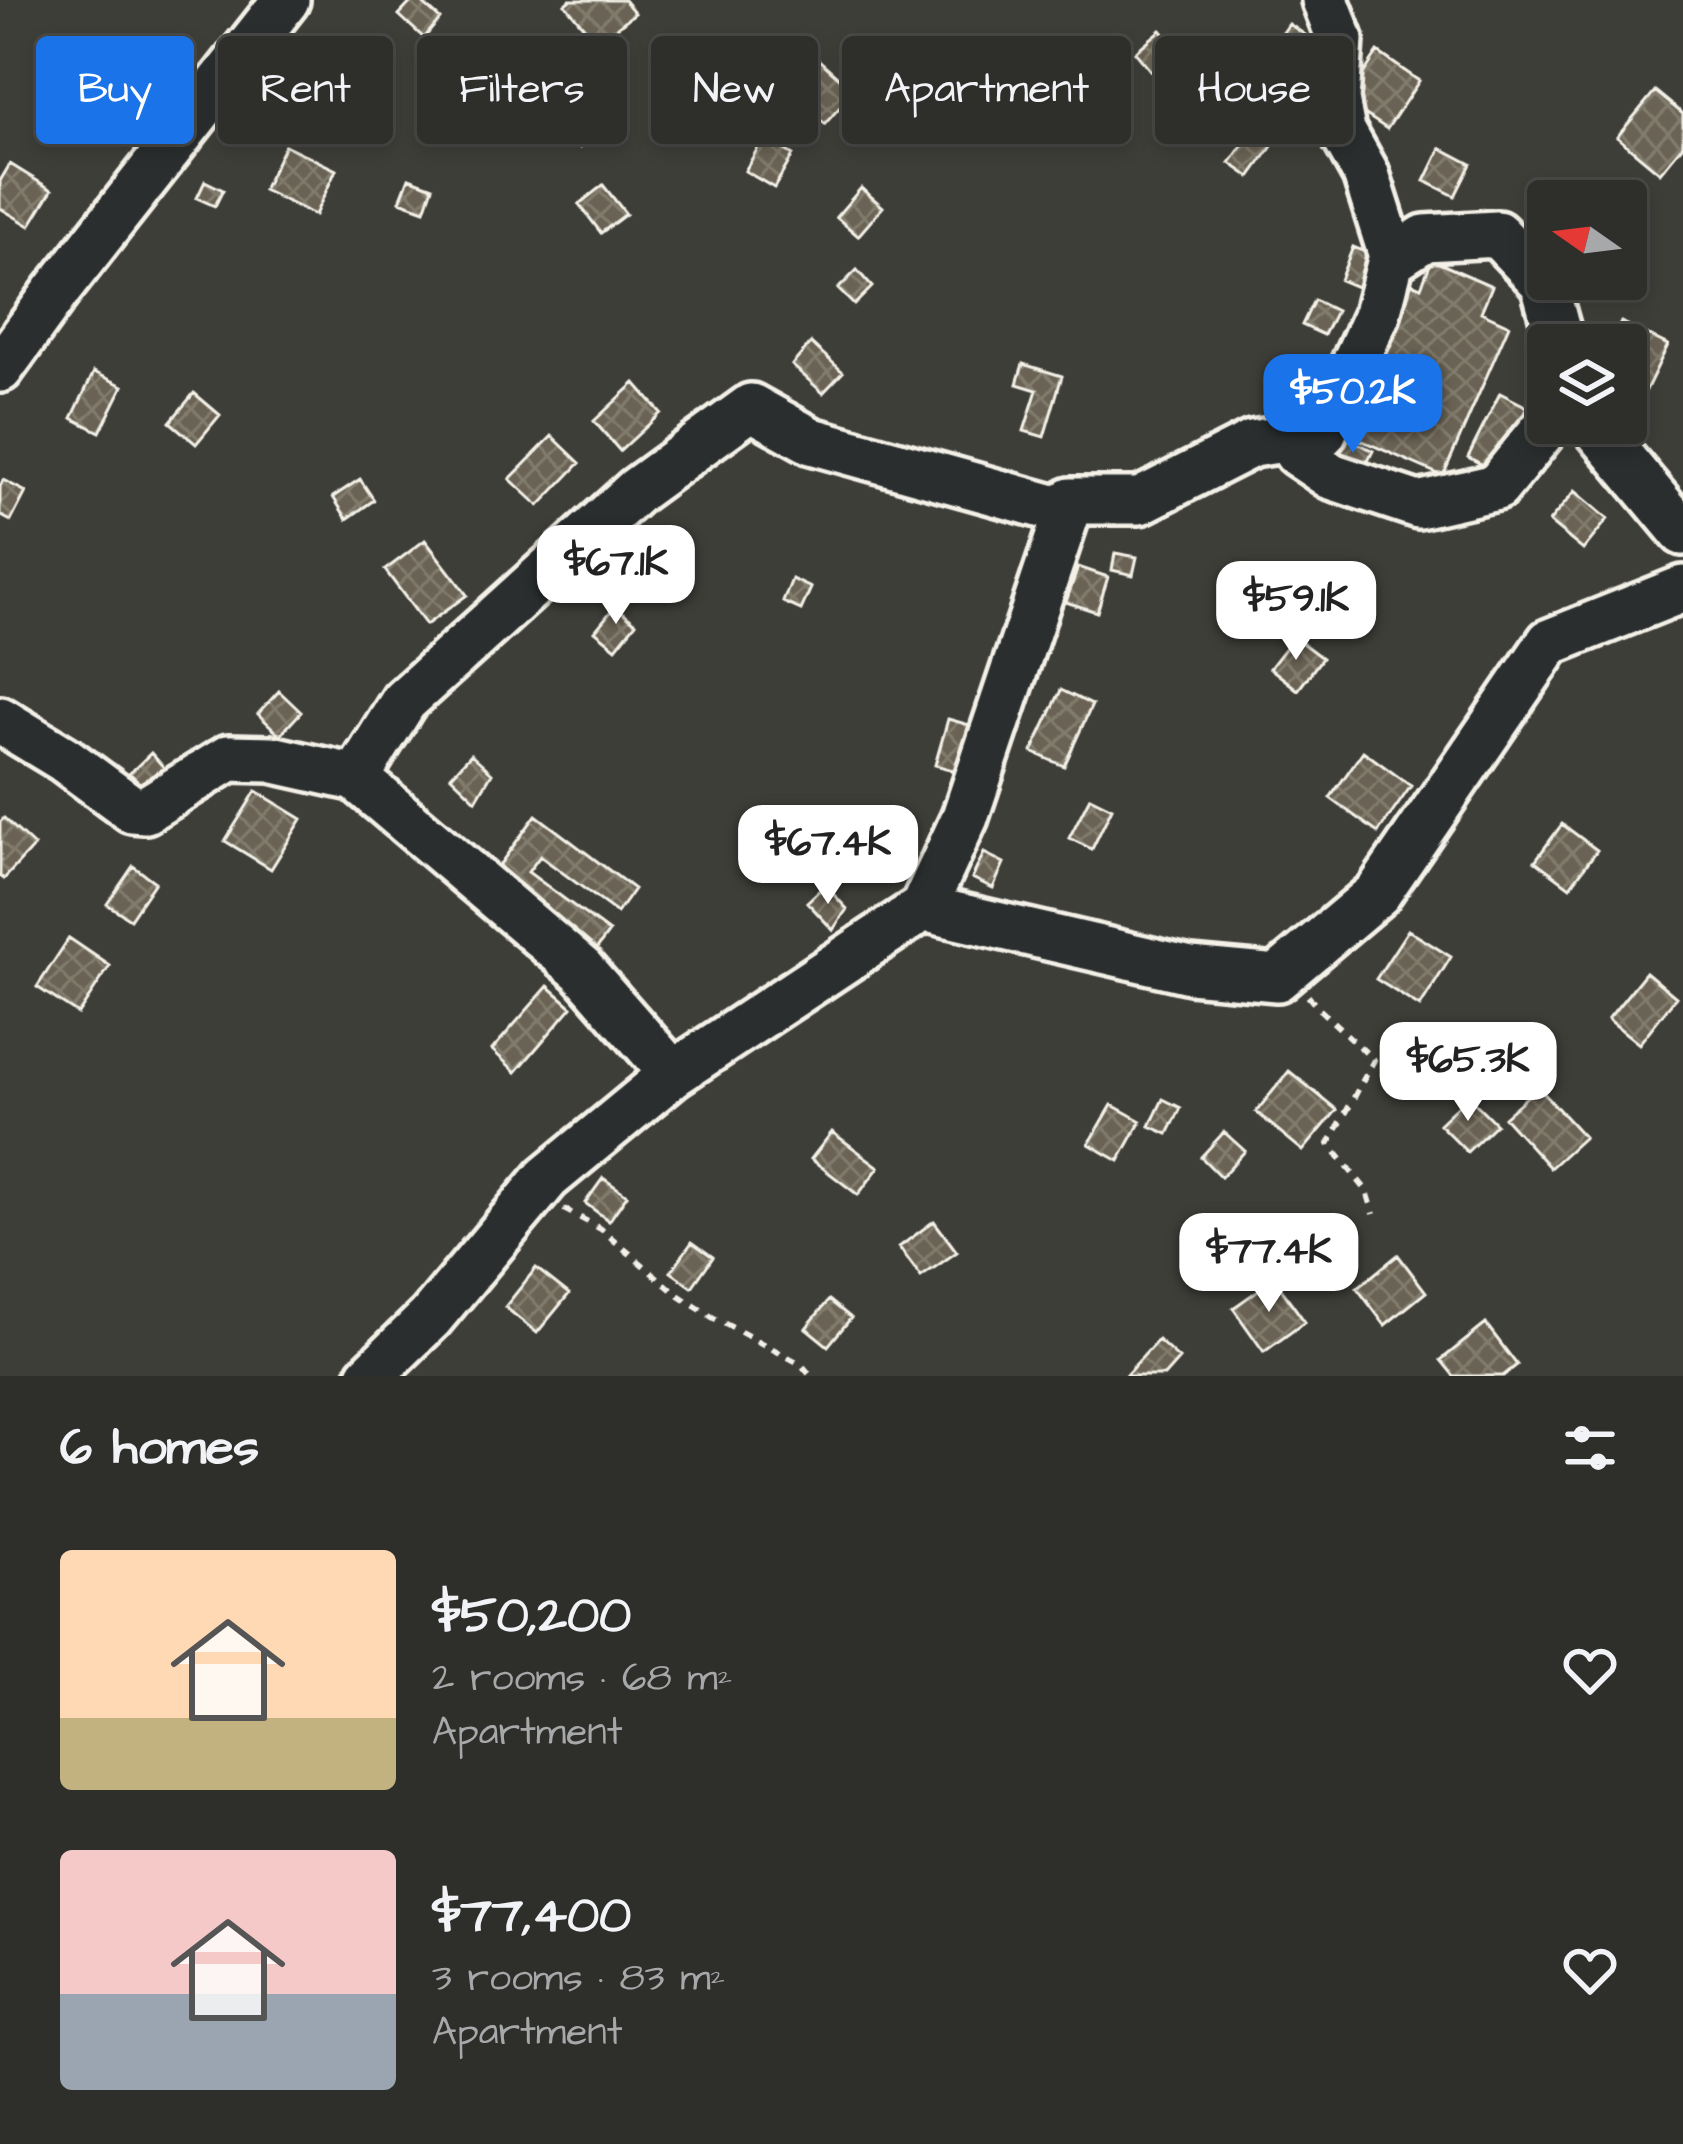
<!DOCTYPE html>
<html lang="en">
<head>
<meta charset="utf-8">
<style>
	body { margin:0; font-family:"Architects Daughter",sans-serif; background:#363633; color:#f1f3f6; height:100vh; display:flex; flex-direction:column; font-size:45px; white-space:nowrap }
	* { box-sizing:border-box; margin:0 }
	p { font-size:39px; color:#a7a8a9 }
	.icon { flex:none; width:66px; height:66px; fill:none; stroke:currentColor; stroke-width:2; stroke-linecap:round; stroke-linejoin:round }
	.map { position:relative; height:1376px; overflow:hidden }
	.details { display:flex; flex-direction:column; background:#2e2e2b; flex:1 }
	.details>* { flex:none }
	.guide { position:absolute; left:36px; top:36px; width:1611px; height:108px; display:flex; gap:24px }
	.needle { width:78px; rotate:284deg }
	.fabs { position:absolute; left:1527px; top:180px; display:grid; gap:24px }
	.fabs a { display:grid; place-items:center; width:120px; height:120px; border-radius:12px; background:#2e2e2b; box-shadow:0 6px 18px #0003,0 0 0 3px #494a47; font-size:60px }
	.price { position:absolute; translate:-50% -102px; padding:0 27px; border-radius:24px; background:#fff; color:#222; font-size:39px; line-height:78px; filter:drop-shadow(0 3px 6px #0008) }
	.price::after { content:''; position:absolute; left:50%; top:72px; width:36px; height:27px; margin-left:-18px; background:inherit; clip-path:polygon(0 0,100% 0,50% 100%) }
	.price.on { background:#1a73e8; color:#fff }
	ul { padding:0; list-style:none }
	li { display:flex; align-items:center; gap:36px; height:300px; padding:0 60px }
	li span { display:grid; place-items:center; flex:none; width:336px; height:240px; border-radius:12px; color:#555 }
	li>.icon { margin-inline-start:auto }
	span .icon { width:144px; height:144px; fill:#fffc; stroke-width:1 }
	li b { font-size:51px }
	h2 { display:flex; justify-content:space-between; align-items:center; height:144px; padding:0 60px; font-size:51px }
	.tag { padding:0 42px; border-radius:12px; background:#2e2e2b; box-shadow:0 6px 18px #0003,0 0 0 3px #494a47; font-size:42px; line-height:108px }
	.tag.on { background:#1a73e8; color:#fff }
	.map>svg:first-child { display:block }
</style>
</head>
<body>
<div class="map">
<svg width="1683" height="1376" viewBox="0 0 1683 1376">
	<defs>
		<pattern id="building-cross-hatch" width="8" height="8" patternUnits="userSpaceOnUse" patternTransform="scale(3)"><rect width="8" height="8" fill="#6b6454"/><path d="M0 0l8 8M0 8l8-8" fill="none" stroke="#817b6d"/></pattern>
	</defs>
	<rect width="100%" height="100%" fill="#3e3e39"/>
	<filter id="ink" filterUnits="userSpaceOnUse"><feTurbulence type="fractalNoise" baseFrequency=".00833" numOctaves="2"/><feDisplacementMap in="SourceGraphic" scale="24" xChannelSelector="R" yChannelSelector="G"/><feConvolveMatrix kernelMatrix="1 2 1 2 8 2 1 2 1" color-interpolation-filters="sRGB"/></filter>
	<g filter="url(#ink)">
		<path fill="url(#building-cross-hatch)" stroke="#f4f1e8" stroke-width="3" d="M413,0H419L440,19L424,38L399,15Z
			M570,0H624L635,13L597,43L565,4Z
			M1289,24L1323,47L1297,85L1263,61Z
			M1161,30L1180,52L1154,75L1135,52Z
			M1082,46L1122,81L1086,122L1046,86Z
			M1378,52L1419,81L1387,129L1345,101Z
			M819,60L854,91L825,124L790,94Z
			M1655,91L1683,114V145L1660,173L1617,137Z
			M582,118L596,130L580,148L566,136Z
			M1260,120L1280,135L1250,177L1230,163Z
			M764,137L793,155L774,188L745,171Z
			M285,145L336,170L315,215L263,190Z
			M1441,148L1471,164L1455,196L1425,181Z
			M10,164L52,190L30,226L0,208V181Z
			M409,178L433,187L425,210L400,201Z
			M205,181L223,190L215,206L197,198Z
			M603,185L626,214L601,233L579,204Z
			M861,188L883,207L858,236L836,217Z
			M1353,247L1377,257L1364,290L1340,280Z
			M1432,260L1492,286L1481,312L1509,325L1443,476L1340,431L1405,280L1421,287Z
			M857,270L872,287L854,305L838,289Z
			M1314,300L1336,311L1324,335L1302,325Z
			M1621,322L1668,345L1633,417L1626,413V345H1610Z
			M811,343L843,372L823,393L792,365Z
			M1023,364L1062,376L1044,437L1024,431L1037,390L1017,384Z
			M94,372L123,386L100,432L72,418Z
			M635,383L661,413L620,451L594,421Z
			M194,393L220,415L196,444L170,422Z
			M1500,393L1529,408L1496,472L1468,457Z
			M552,436L580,463L539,506L510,479Z
			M1346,437L1373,451L1361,474L1334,461Z
			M360,479L374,500L347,519L333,497Z
			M3,480L26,492L11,521L0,515V487Z
			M1575,491L1608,519L1583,550L1549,522Z
			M425,540L467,595L426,625L385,570Z
			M1115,553L1137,557L1133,575L1112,570Z
			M1078,567L1108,577L1097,612L1066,602Z
			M792,579L811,588L801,610L783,602Z
			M615,606L636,623L616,648L595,631Z
			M1294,637L1322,658L1298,690L1270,668Z
			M1061,690L1092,705L1064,766L1032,752Z
			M279,691L301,712L280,735L258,714Z
			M948,719L973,726L960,772L935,765Z
			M1363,751L1411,786L1378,833L1330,798Z
			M151,753L167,771L146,791L130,773Z
			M471,754L492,773L476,800L451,776Z
			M256,791L302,819L271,869L225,841Z
			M1090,797L1112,808L1092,849L1069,838Z
			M536,815L634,889L617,913L540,856L528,872L609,932L595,951L492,875Z
			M4,818L34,846L4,879L0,876V822Z
			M1562,824L1597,850L1570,887L1535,861Z
			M984,853L1004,863L993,888L972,878Z
			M133,866L155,882L130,919L107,904Z
			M825,885L847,909L833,930L807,902Z
			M1408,930L1451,957L1420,1007L1376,979Z
			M69,938L110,966L78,1014L37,987Z
			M1646,972L1676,997L1639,1044L1608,1019Z
			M548,986L572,1007L516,1072L492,1050Z
			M1289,1071L1337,1110L1303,1151L1256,1112Z
			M1538,1087L1584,1137L1550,1168L1504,1117Z
			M1468,1096L1496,1124L1467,1152L1439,1124Z
			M1163,1099L1181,1108L1168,1134L1150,1126Z
			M1112,1105L1141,1121L1119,1161L1089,1144Z
			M832,1132L879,1167L858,1195L811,1159Z
			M1224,1132L1245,1151L1221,1177L1201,1157Z
			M603,1178L627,1195L609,1221L585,1203Z
			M934,1221L957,1252L921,1277L899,1247Z
			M692,1242L713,1257L692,1287L671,1272Z
			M1398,1255L1426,1292L1385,1325L1357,1288Z
			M536,1268L569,1294L537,1333L505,1307Z
			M1274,1279L1305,1322L1264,1352L1233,1308Z
			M829,1300L851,1318L828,1346L806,1328Z
			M1486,1324L1517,1365L1503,1376H1454L1441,1360Z
			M1158,1340L1179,1359L1164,1376H1125Z"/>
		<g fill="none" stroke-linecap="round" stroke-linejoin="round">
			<g stroke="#f4f1e8" stroke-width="54">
				<path id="minor" d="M1391,260L1425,238L1497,234L1544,283L1561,345
					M0,369L56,292L286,0
					M1592,423L1683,532
					M1296,438L1297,453L1331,476L1418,505L1497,487L1549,423
					M0,720L64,759L132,809L145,810L229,758L271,759L356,778L582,970L673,1074
					M356,778L404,701L637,490L751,407L812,441L1067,512
					M923,908L965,817L1071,501H1140L1252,444L1323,433L1377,314L1392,256L1366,174L1342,131L1336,100L1340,39L1325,0
					M370,1376L430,1318L547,1178L673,1074L923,908L1190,970L1277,978L1378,893L1550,642L1683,589"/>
			</g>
			<path stroke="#f4f1e8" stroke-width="6" stroke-dasharray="9 9" stroke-linecap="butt" d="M1308,996L1318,1008L1374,1060L1329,1144L1367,1191L1374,1214
				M564,1209L601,1229L678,1295L712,1317L801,1364L811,1376"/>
			<use href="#minor" stroke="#2a2d2e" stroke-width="45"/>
		</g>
	</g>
</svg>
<div class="fabs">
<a><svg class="needle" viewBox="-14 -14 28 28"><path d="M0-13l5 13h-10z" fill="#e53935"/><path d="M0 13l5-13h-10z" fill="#a7a8a9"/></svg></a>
<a><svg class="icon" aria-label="layers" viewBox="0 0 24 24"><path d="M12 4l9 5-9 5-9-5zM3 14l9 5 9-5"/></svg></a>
</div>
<b class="price on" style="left:1353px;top:456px">$50.2K</b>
<b class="price" style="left:616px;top:627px">$67.1K</b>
<b class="price" style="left:1296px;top:663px">$59.1K</b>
<b class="price" style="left:828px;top:907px">$67.4K</b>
<b class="price" style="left:1468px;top:1124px">$65.3K</b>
<b class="price" style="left:1269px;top:1315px">$77.4K</b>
<div class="guide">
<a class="tag on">Buy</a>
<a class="tag">Rent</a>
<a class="tag">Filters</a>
<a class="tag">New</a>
<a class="tag">Apartment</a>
<a class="tag">House</a>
</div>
</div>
<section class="details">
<h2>6 homes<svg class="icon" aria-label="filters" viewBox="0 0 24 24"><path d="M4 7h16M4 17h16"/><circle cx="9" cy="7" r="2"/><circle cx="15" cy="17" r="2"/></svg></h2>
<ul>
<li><span style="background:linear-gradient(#ffd9b3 70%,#c2b280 0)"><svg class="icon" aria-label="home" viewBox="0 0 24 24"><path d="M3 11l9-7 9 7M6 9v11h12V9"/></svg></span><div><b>$50,200</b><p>2 rooms · 68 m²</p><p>Apartment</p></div><svg class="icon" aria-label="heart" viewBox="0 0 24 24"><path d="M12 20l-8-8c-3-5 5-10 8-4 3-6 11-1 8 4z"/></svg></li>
<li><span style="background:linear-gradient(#f6c9c9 60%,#9aa5b1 0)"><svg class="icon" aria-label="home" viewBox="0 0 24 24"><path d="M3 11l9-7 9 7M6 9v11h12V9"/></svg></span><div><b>$77,400</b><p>3 rooms · 83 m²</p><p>Apartment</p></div><svg class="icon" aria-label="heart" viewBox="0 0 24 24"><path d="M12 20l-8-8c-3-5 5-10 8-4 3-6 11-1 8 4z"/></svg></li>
</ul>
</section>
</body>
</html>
